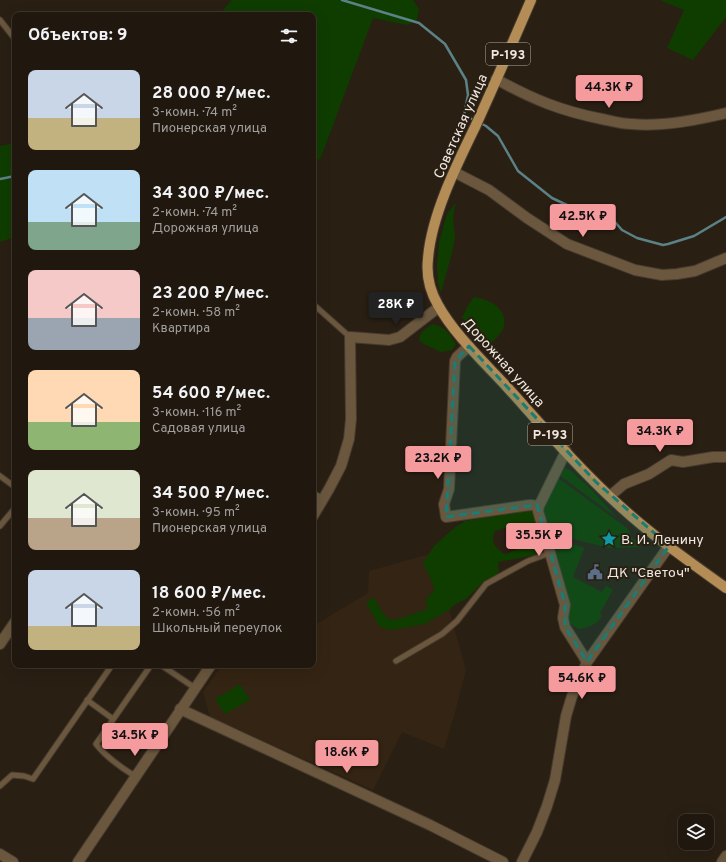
<!DOCTYPE html>
<html lang="ru">
<head>
<meta charset="utf-8">
<style>
	body { margin:0; font-family:Overpass,sans-serif; background:#2d241c; color:#f1f3f6; height:100vh; display:flex; flex-direction:column; font-size:15px; white-space:nowrap }
	* { box-sizing:border-box; margin:0 }
	p { font-size:13px; color:#a29f9e }
	.icon { flex:none; width:22px; height:22px; fill:none; stroke:currentColor; stroke-width:2; stroke-linecap:round; stroke-linejoin:round }
	.map { position:relative; flex:1; overflow:hidden }
	.panel { position:absolute; left:12px; top:12px; width:304px; height:656px; display:flex; flex-direction:column; background:#20170e; border-radius:8px; box-shadow:0 4px 16px #0002,0 0 0 1px #3d362e }
	.panel>* { flex:none }
	.tools { position:absolute; left:678px; top:814px; display:grid; gap:8px }
	.tools a { display:grid; place-items:center; width:36px; height:36px; border-radius:8px; background:#20170e; box-shadow:0 4px 16px #0002,0 0 0 1px #3d362e; font-size:20px }
	.price { position:absolute; translate:-50% -34px; padding:0 9px; border-radius:4px; background:#f59b9e; color:#111; font-size:13px; line-height:26px; filter:drop-shadow(0 1px 2px #0008) }
	.price::after { content:''; position:absolute; left:50%; top:24px; width:12px; height:9px; margin-left:-6px; background:inherit; clip-path:polygon(0 0,100% 0,50% 100%) }
	.price.active { background:#222; color:#fff }
	ul { padding:0; list-style:none }
	li { display:flex; align-items:center; gap:12px; height:100px; padding:0 16px }
	li span { display:grid; place-items:center; flex:none; width:112px; height:80px; border-radius:8px; color:#555 }
	li>.icon { margin-inline-start:auto }
	span .icon { width:48px; height:48px; fill:#fffc; stroke-width:1 }
	li b { font-size:17px }
	h2 { display:flex; justify-content:space-between; align-items:center; height:48px; padding:0 16px; font-size:17px }
	.map>svg:first-child { display:block }
</style>
</head>
<body>
<div class="map">
<svg width="726" height="862" viewBox="0 0 726 862">
	<rect width="100%" height="100%" fill="#2a1f13"/>
	<path fill="#342413" d="M433,553L466,670L456,709L444,749L402,732L373,790L210,717L203,692L222,665H313V626L368,593L369,571Z"/>
	<path fill="#0f3d00" d="M232,0H413L419,9L417,20L408,25L373,18L320,160L313,156V15H219Z
		M660,0H726V17L693,60L667,48L684,10Z
		M15,143V237L0,242V146Z
		M456,202L453,217L455,238L452,253L441,293L438,283L437,266L439,243L447,214Z
		M474,297C490,299 510,310 503,329C500,335 493,341 489,346L474,332L462,318L467,307Z
		M433,324C447,328 449,333 456,344L452,350L441,352L424,344L419,340C420,331 426,328 433,324Z
		M565,468L570,470L592,490L617,518L559,475Z
		M558,478L627,528L632,538L638,542L640,545L638,547L609,548L577,540L552,535L544,517V505Z
		M531,509L533,510L536,525L541,534L539,538H537L529,531L522,529L515,525H511L506,528L495,531C490,542 495,547 504,554C517,553 537,532 544,550L541,554L498,562L499,571L496,575L484,581L466,599L454,605L449,610L425,624L391,630L382,628L378,624L366,603L371,598H374L384,615L391,620L401,618L427,609L426,599C428,596 433,593 434,589C435,586 425,568 423,563L434,546L454,528L465,521Z
		M556,540L583,547L584,549L573,577L602,592L606,586L613,590L600,613L602,616C597,625 587,628 578,629L570,623L566,615L564,582L550,544L552,541Z
		M240,684L250,700L225,714L215,699Z"/>
	<g fill="none" stroke-linecap="round" stroke-linejoin="round">
		<path stroke="#5b8287" stroke-width="2.5" d="M342,0L419,23L445,44L466,80L468,95L464,115L476,121
			M480,123L486,126L498,136L518,171L552,198L569,206L597,209L607,213L622,230L637,238L663,245L668,244L694,236L726,217
			M0,179L15,176"/>
		<g stroke="#463b30" stroke-width="7">
			<path id="lane" d="M0,20L15,39
				M313,304L350,337
				M0,476L15,487
				M313,493L323,499
				M0,526L15,508
				M396,661L442,634L457,621L486,584L528,561L550,553
				M161,665L195,688
				M87,700L113,719
				M135,776C120,767 107,758 96,744L151,665
				M0,786L12,775L24,776L33,779L112,665"/>
		</g>
		<g stroke="#463b30" stroke-width="12">
			<path id="street" d="M496,79C532,99 561,111 602,119C612,121 622,124 632,124C662,127 697,120 726,113
				M454,172L489,190L527,218L567,244L635,270L662,275L677,274L695,271L726,258
				M469,346L457,357L455,361L449,489L444,504L446,517L530,505L539,506
				M566,451L539,506L538,511L565,605L563,618L565,627L587,662
				M610,496L624,484L649,474L671,460L683,462L713,457H726
				M313,516L329,489L341,466L349,439L351,419L350,337L389,340L400,337L439,307
				M0,644L15,622
				M180,709L430,825L503,862
				M0,854L13,862
				M78,862L211,665
				M522,862L537,832L547,806L555,780L566,716L572,696L587,662L669,546
				M722,862L726,856"/>
		</g>
		<g stroke="#463b30" stroke-width="12">
			<path id="primary" d="M531,0C513,42 495,83 476,125C457,164 431,216 428,259C426,276 430,291 438,305C454,334 484,362 507,387C544,428 580,470 621,507C654,537 690,562 726,588"/>
		</g>
		<use href="#lane" stroke="#6a573e" stroke-width="5"/>
		<use href="#street" stroke="#6a573e" stroke-width="10"/>
		<use href="#primary" stroke="#b48d56" stroke-width="10"/>
	</g>
	<path fill="#1a7c74" fill-opacity="0.2" stroke="#1a7c74" stroke-width="3" stroke-dasharray="8 5" stroke-linejoin="round" d="M469,346L596,482L669,546L587,662L565,627V605L537,505L446,517L455,361Z"/>
	<defs>
		<g id="sight-bare" transform="scale(1.2)"><path d="M0-6L1.8-2.2L6-1.7L2.9 1.2L3.7 5.4L0 3.3L-3.7 5.4L-2.9 1.2L-6-1.7L-1.8-2.2Z" fill="#0f9aa8" stroke="#2a1f13" stroke-width="2.5" paint-order="stroke"/></g>
		<g id="civic-bare" transform="scale(1.2)"><path d="M-.6-6.5H3V-4.5H.6V-3L4-1V1h2V6H-6V1h2V-1L-.6-3ZM-1.2 2.5V6h2.4V2.5Z" fill="#5c6f8a" stroke="#2a1f13" stroke-width="2.5" paint-order="stroke"/></g>
	</defs>
	<g fill-rule="evenodd">
		<use href="#sight-bare" x="609" y="539"/>
		<use href="#civic-bare" x="595" y="572"/>
	</g>
	<g text-anchor="middle" stroke-width="4" stroke-linejoin="round" paint-order="stroke">
		<g fill="#2a1f13" stroke="#b4aba2" stroke-width="1">
			<rect x="486" y="43" width="44" height="22" rx="3"/>
			<rect x="528" y="423" width="44" height="22" rx="3"/>
		</g>
		<g font-size="13" font-weight="bold" fill="#efe7e0">
			<text x="508" y="59">Р-193</text>
			<text x="550" y="439">Р-193</text>
		</g>
		<g font-size="14" fill="#efe7e0" stroke="#2a1f13">
			<text transform="translate(460 126) rotate(-66)" y="5">Советская улица</text>
			<text transform="translate(504 362) rotate(48)" y="5">Дорожная улица</text>
		</g>
		<g font-size="14" fill="#efe7e0" stroke="#2a1f13" text-anchor="start">
			<text x="621" y="544">В. И. Ленину</text>
			<text x="607" y="577">ДК "Светоч"</text>
		</g>
	</g>
</svg>
<div class="tools">
<a><svg class="icon" aria-label="layers" viewBox="0 0 24 24"><path d="M12 4l9 5-9 5-9-5zM3 14l9 5 9-5"/></svg></a>
</div>
<b class="price" style="left:609px;top:109px">44.3K ₽</b>
<b class="price" style="left:583px;top:238px">42.5K ₽</b>
<b class="price active" style="left:396px;top:326px">28K ₽</b>
<b class="price" style="left:660px;top:453px">34.3K ₽</b>
<b class="price" style="left:438px;top:480px">23.2K ₽</b>
<b class="price" style="left:539px;top:557px">35.5K ₽</b>
<b class="price" style="left:582px;top:700px">54.6K ₽</b>
<b class="price" style="left:135px;top:757px">34.5K ₽</b>
<b class="price" style="left:347px;top:774px">18.6K ₽</b>
<section class="panel">
<h2>Объектов: 9<svg class="icon" aria-label="filters" viewBox="0 0 24 24"><path d="M4 7h16M4 17h16"/><circle cx="9" cy="7" r="2"/><circle cx="15" cy="17" r="2"/></svg></h2>
<ul>
<li><span style="background:linear-gradient(#c9d6e8 60%,#c2b280 0)"><svg class="icon" aria-label="home" viewBox="0 0 24 24"><path d="M3 11l9-7 9 7M6 9v11h12V9"/></svg></span><div><b>28 000 ₽/мес.</b><p>3-комн. · 74 m²</p><p>Пионерская улица</p></div></li>
<li><span style="background:linear-gradient(#bfe0f5 65%,#7fa58c 0)"><svg class="icon" aria-label="home" viewBox="0 0 24 24"><path d="M3 11l9-7 9 7M6 9v11h12V9"/></svg></span><div><b>34 300 ₽/мес.</b><p>2-комн. · 74 m²</p><p>Дорожная улица</p></div></li>
<li><span style="background:linear-gradient(#f6c9c9 60%,#9aa5b1 0)"><svg class="icon" aria-label="home" viewBox="0 0 24 24"><path d="M3 11l9-7 9 7M6 9v11h12V9"/></svg></span><div><b>23 200 ₽/мес.</b><p>2-комн. · 58 m²</p><p>Квартира</p></div></li>
<li><span style="background:linear-gradient(#ffd9b3 65%,#8fb573 0)"><svg class="icon" aria-label="home" viewBox="0 0 24 24"><path d="M3 11l9-7 9 7M6 9v11h12V9"/></svg></span><div><b>54 600 ₽/мес.</b><p>3-комн. · 116 m²</p><p>Садовая улица</p></div></li>
<li><span style="background:linear-gradient(#dfe7d0 60%,#b9a48a 0)"><svg class="icon" aria-label="home" viewBox="0 0 24 24"><path d="M3 11l9-7 9 7M6 9v11h12V9"/></svg></span><div><b>34 500 ₽/мес.</b><p>3-комн. · 95 m²</p><p>Пионерская улица</p></div></li>
<li><span style="background:linear-gradient(#c9d6e8 70%,#c2b280 0)"><svg class="icon" aria-label="home" viewBox="0 0 24 24"><path d="M3 11l9-7 9 7M6 9v11h12V9"/></svg></span><div><b>18 600 ₽/мес.</b><p>2-комн. · 56 m²</p><p>Школьный переулок</p></div></li>
</ul>
</section>
</div>
</body>
</html>
